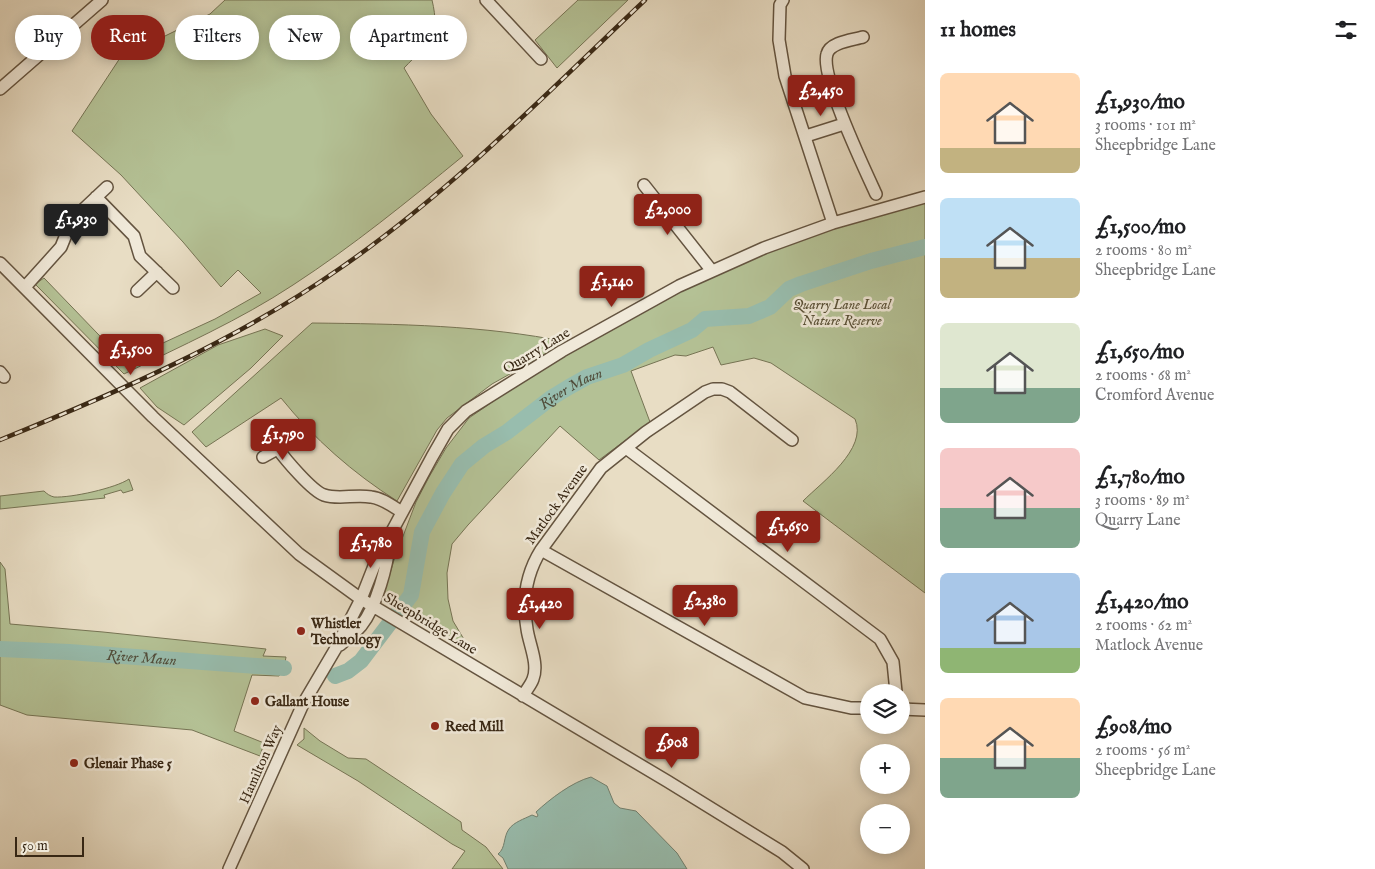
<!DOCTYPE html>
<html lang="en">
<head>
<meta charset="utf-8">
<style>
	body { margin:0; font-family:"IM FELL English",serif; background:#f2f2f2; color:#202124; height:100vh; display:flex; flex-direction:column; font-size:19px; white-space:nowrap }
	* { box-sizing:border-box; margin:0 }
	p { font-size:16px; color:#757577 }
	.icon { flex:none; width:28px; height:28px; fill:none; stroke:currentColor; stroke-width:2; stroke-linecap:round; stroke-linejoin:round }
	.map { position:relative; flex:1; overflow:hidden }
	.details { display:flex; flex-direction:column; background:#fff; width:450px }
	.details>* { flex:none }
	.guide { position:absolute; left:15px; top:15px; width:475px; height:45px; display:flex; gap:10px }
	.controls { position:absolute; left:860px; top:684px; display:grid; gap:10px }
	.controls a { display:grid; place-items:center; width:50px; height:50px; border-radius:50%; background:#fff; box-shadow:0 2px 12px #0003; font-size:25px }
	.scale { position:absolute; left:15px; bottom:12px; width:69px; box-sizing:border-box; padding-left:5px; border:2px solid #382714; border-top:0; font-size:14px; line-height:18px; white-space:nowrap; color:#382714; -webkit-text-stroke:4px #f0e9d9; paint-order:stroke }
	.price { position:absolute; translate:-50% -42px; padding:0 11px; border-radius:5px; background:#8f2418; color:#fff; font-size:16px; line-height:32px; filter:drop-shadow(0 1px 2px #0008) }
	.price::after { content:''; position:absolute; left:50%; top:30px; width:15px; height:11px; margin-left:-8px; background:inherit; clip-path:polygon(0 0,100% 0,50% 100%) }
	.price.current { background:#222; color:#fff }
	ul { padding:0; list-style:none }
	li { display:flex; align-items:center; gap:15px; height:125px; padding:0 15px }
	li span { display:grid; place-items:center; flex:none; width:140px; height:100px; border-radius:8px; color:#555 }
	li>.icon { margin-inline-start:auto }
	span .icon { width:60px; height:60px; fill:#fffc; stroke-width:1 }
	li b { font-size:21px }
	h2 { display:flex; justify-content:space-between; align-items:center; height:60px; padding:0 15px; font-size:21px }
	.tag { padding:0 18px; border-radius:22px; background:#fff; box-shadow:0 2px 12px #0003; font-size:18px; line-height:45px }
	.tag.current { background:#8f2418; color:#fff }
	main { display:flex; flex:1; min-height:0 }
	.map>svg:first-child { display:block }
</style>
</head>
<body>
<main>
<div class="map">
<svg width="925" height="869" viewBox="0 0 925 869">
	<rect width="100%" height="100%" fill="#e8ddc4"/>
	<filter id="stains"><feTurbulence type="fractalNoise" baseFrequency=".004" numOctaves="4"/><feColorMatrix values="0 0 0 0 .2 0 0 0 0 .09 0 0 0 0 .02 0 0 0 .5 -.17"/></filter>
	<radialGradient id="worn" r=".72"><stop offset=".6" stop-color="#630" stop-opacity="0"/><stop offset="1" stop-color="#630" stop-opacity=".3"/></radialGradient>
	<path fill="#b4c195" stroke="#767454" d="M225,0H432C441,37 428,43 404,68L431,114L463,156C408,201 353,246 293,285C240,320 181,346 124,374L35,284L44,278L124,361L215,319L261,293L238,270L221,287L183,242L121,175L72,131L120,58L210,14Z
		M578,0H628L557,68L535,40Z
		M925,201V593L803,501C822,482 868,449 855,419L771,363L754,358L721,365L713,347L686,356L675,355L631,371L650,422L599,460L560,426L468,525L452,544L447,573L448,599L453,621L465,641L463,648L385,599V590L394,560L416,502L429,477L446,448L469,418L485,407L535,372L682,290L768,251L830,228Z
		M312,323C398,324 483,325 567,342L492,384L447,418L437,430L397,501C353,473 314,439 281,398L206,447L192,432Z
		M265,329L283,336L251,368L184,425L157,407L140,388L218,345Z
		M129,479L133,490L123,493L121,490L104,495L105,498L0,509V496L44,491C47,494 50,496 54,497C71,498 116,488 129,479Z
		M0,562L5,569L10,624L103,632L266,649L263,656L286,657L284,668L279,676L252,675L234,731L264,743L260,756L192,730L27,715L0,705Z
		M304,728L320,741L348,758L366,759L461,822L462,830L486,847L503,869H452L465,851L452,844L358,781L297,745L304,739Z"/>
	<path fill="#98bdae" stroke="#728170" d="M591,777L607,786L614,803L620,808L636,811L677,853L687,869H508L503,858L498,854C506,848 503,837 509,829C514,822 524,819 532,815L537,817L538,815L536,812C550,799 572,782 591,777Z"/>
	<g fill="none" stroke-linecap="round" stroke-linejoin="round">
		<g stroke="#98bdae" stroke-width="16">
			<path id="s1" d="M0,649L69,652L284,668"/>
			<path id="s2" d="M335,676L348,671L361,661L411,595L422,532L443,493L462,464L484,446L507,432L551,398L569,387L587,377L623,365L649,350L692,330L705,319L749,316L770,307L789,289L801,284L871,261L925,247"/>
		</g>
		<g stroke="#645440" stroke-width="14">
			<path id="minor" d="M486,0L541,59
				M783,0L780,5L779,40L785,76L833,223
				M863,37C853,40 830,42 827,54C820,76 865,170 876,194
				M0,89L102,0
				M806,136L844,124
				M644,185L712,271
				M96,197L134,236L140,256L173,288
				M0,263L153,417L299,554L361,599L667,781L782,852L803,869
				M25,287L61,247L72,220L107,187
				M137,291L157,272
				M0,372L4,377
				M626,448L880,639L893,662L896,692
				M278,449C285,459 312,491 324,495C339,500 355,494 371,497C382,498 392,506 402,512
				M263,457L290,442
				M541,550L805,698L851,708H869
				M340,645C347,639 355,633 361,626C377,606 387,566 390,541
				M523,696C526,690 531,685 533,679C539,664 529,644 527,629C522,601 526,574 541,550L601,468L646,432L705,392L713,389H722L730,392L792,440
				M901,709L925,710
				M229,869L303,704L336,648L361,599L376,561L432,457L448,429L466,411L562,351L679,286L764,248L833,223L925,197"/>
		</g>
		<use href="#minor" stroke="#f0e9d9" stroke-width="11"/>
		<g stroke="#382714" stroke-width="4.5">
			<path id="rail" d="M0,440C118,392 234,342 339,269C451,192 547,93 645,0"/>
		</g>
		<use href="#rail" stroke="#f0e9d9" stroke-width="2.5" stroke-dasharray="8" stroke-linecap="butt"/>
	</g>
	<g fill="#8f2418" stroke="#f0e9d9" stroke-width="2">
		<circle cx="301" cy="631" r="5"/>
		<circle cx="255" cy="701" r="5"/>
		<circle cx="435" cy="726" r="5"/>
		<circle cx="74" cy="763" r="5"/>
	</g>
	<g text-anchor="middle" stroke-width="5" stroke-linejoin="round" paint-order="stroke">
		<g font-size="14" font-style="italic" fill="#574e34" stroke="#f0e9d9">
			<text x="842" y="309">Quarry Lane Local<tspan x="842" dy="16">Nature Reserve</tspan></text>
		</g>
		<g font-size="14" fill="#382714" stroke="#f0e9d9">
			<text transform="translate(536 350) rotate(-31)" y="5">Quarry Lane</text>
			<text transform="translate(556 504) rotate(-54)" y="5">Matlock Avenue</text>
			<text transform="translate(431 623) rotate(31)" y="5">Sheepbridge Lane</text>
			<text transform="translate(260 764) rotate(-66)" y="5">Hamilton Way</text>
		</g>
		<g font-size="14" font-weight="bold" fill="#382714" stroke="#f0e9d9" text-anchor="start">
			<text x="311" y="628">Whistler<tspan x="311" dy="16">Technology</tspan></text>
			<text x="265" y="706">Gallant House</text>
			<text x="445" y="731">Reed Mill</text>
			<text x="84" y="768">Glenair Phase 5</text>
		</g>
		<g font-size="15" font-style="italic" fill="#504c3a" stroke="#f0e9d9">
			<text dy="5" stroke="none"><textPath href="#s2" startOffset="389">River Maun</textPath></text>
			<text dy="5" stroke="none"><textPath href="#s1" startOffset="142">River Maun</textPath></text>
		</g>
	</g>
	<rect width="100%" height="100%" filter="url(#stains)"/>
	<rect width="100%" height="100%" fill="url(#worn)"/>
</svg>
<div class="controls">
<a><svg class="icon" aria-label="layers" viewBox="0 0 24 24"><path d="M12 4l9 5-9 5-9-5zM3 14l9 5 9-5"/></svg></a>
<a>+</a>
<a>−</a>
</div>
<div class="scale">50 m</div>
<b class="price" style="left:821px;top:117px">£2,450</b>
<b class="price" style="left:668px;top:236px">£2,000</b>
<b class="price current" style="left:76px;top:246px">£1,930</b>
<b class="price" style="left:612px;top:308px">£1,140</b>
<b class="price" style="left:131px;top:376px">£1,500</b>
<b class="price" style="left:283px;top:461px">£1,790</b>
<b class="price" style="left:788px;top:553px">£1,650</b>
<b class="price" style="left:371px;top:569px">£1,780</b>
<b class="price" style="left:705px;top:627px">£2,380</b>
<b class="price" style="left:540px;top:630px">£1,420</b>
<b class="price" style="left:672px;top:769px">£908</b>
<div class="guide">
<a class="tag">Buy</a>
<a class="tag current">Rent</a>
<a class="tag">Filters</a>
<a class="tag">New</a>
<a class="tag">Apartment</a>
</div>
</div>
<section class="details">
<h2>11 homes<svg class="icon" aria-label="filters" viewBox="0 0 24 24"><path d="M4 7h16M4 17h16"/><circle cx="9" cy="7" r="2"/><circle cx="15" cy="17" r="2"/></svg></h2>
<ul>
<li><span style="background:linear-gradient(#ffd9b3 75%,#c2b280 0)"><svg class="icon" aria-label="home" viewBox="0 0 24 24"><path d="M3 11l9-7 9 7M6 9v11h12V9"/></svg></span><div><b>£1,930/mo</b><p>3 rooms · 101 m²</p><p>Sheepbridge Lane</p></div></li>
<li><span style="background:linear-gradient(#bfe0f5 60%,#c2b280 0)"><svg class="icon" aria-label="home" viewBox="0 0 24 24"><path d="M3 11l9-7 9 7M6 9v11h12V9"/></svg></span><div><b>£1,500/mo</b><p>2 rooms · 80 m²</p><p>Sheepbridge Lane</p></div></li>
<li><span style="background:linear-gradient(#dfe7d0 65%,#7fa58c 0)"><svg class="icon" aria-label="home" viewBox="0 0 24 24"><path d="M3 11l9-7 9 7M6 9v11h12V9"/></svg></span><div><b>£1,650/mo</b><p>2 rooms · 68 m²</p><p>Cromford Avenue</p></div></li>
<li><span style="background:linear-gradient(#f6c9c9 60%,#7fa58c 0)"><svg class="icon" aria-label="home" viewBox="0 0 24 24"><path d="M3 11l9-7 9 7M6 9v11h12V9"/></svg></span><div><b>£1,780/mo</b><p>3 rooms · 89 m²</p><p>Quarry Lane</p></div></li>
<li><span style="background:linear-gradient(#a9c7e8 75%,#8fb573 0)"><svg class="icon" aria-label="home" viewBox="0 0 24 24"><path d="M3 11l9-7 9 7M6 9v11h12V9"/></svg></span><div><b>£1,420/mo</b><p>2 rooms · 62 m²</p><p>Matlock Avenue</p></div></li>
<li><span style="background:linear-gradient(#ffd9b3 60%,#7fa58c 0)"><svg class="icon" aria-label="home" viewBox="0 0 24 24"><path d="M3 11l9-7 9 7M6 9v11h12V9"/></svg></span><div><b>£908/mo</b><p>2 rooms · 56 m²</p><p>Sheepbridge Lane</p></div></li>
</ul>
</section>
</main>
</body>
</html>
